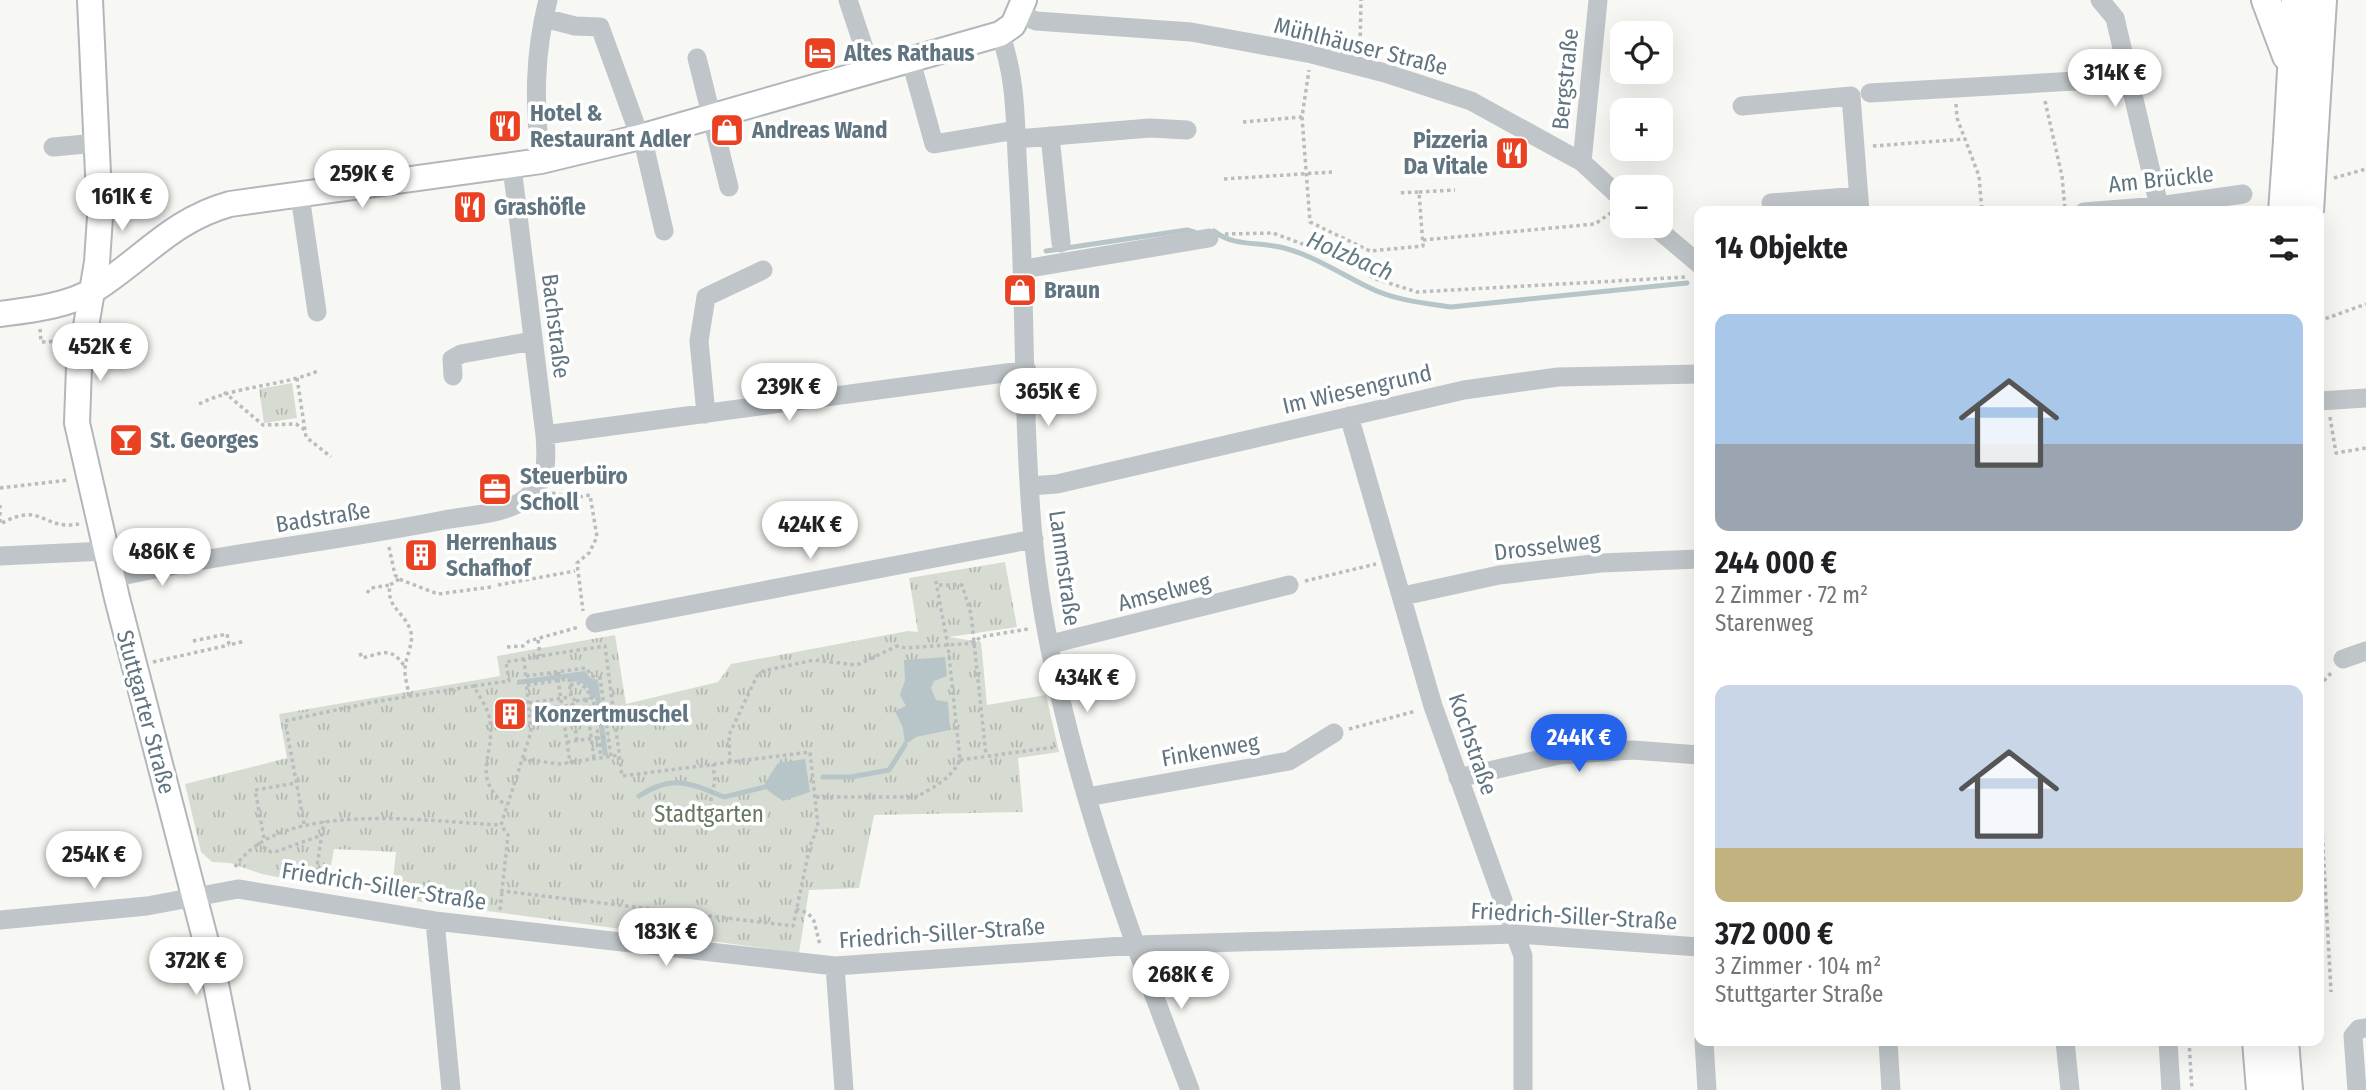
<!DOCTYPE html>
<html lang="de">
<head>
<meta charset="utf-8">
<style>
	body { margin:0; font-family:"Fira Sans Condensed",sans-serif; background:#f6f6f6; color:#202124; height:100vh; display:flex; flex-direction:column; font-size:26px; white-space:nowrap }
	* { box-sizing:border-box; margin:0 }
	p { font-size:23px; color:#757577 }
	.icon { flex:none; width:38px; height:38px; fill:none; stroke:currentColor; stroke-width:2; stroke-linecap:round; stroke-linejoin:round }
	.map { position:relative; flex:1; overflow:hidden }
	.drawer { position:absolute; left:1694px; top:206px; width:630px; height:840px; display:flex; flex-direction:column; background:#fff; border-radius:14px; box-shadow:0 7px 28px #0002 }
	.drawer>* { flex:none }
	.tools { position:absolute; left:1610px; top:21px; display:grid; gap:14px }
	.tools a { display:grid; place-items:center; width:63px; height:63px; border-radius:14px; background:#fff; box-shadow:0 7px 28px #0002; font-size:35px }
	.price { position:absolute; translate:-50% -60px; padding:0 16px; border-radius:24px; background:#fff; color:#222; font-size:23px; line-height:46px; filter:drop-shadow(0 2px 4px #0008) }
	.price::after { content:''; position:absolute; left:50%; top:42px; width:21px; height:16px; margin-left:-10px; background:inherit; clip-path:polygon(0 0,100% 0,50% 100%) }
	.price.on { background:#2563eb; color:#fff }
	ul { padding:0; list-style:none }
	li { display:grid; align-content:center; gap:14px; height:371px; padding:0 21px }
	li span { display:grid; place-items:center; height:217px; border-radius:14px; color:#555 }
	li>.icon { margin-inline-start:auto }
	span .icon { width:126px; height:126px; fill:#fffc; stroke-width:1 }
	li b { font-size:30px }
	h2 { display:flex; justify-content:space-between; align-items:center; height:84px; padding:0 21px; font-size:30px }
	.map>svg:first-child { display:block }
</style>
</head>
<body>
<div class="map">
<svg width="2366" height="1090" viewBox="0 0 2366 1090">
	<defs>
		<pattern id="park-tufts" width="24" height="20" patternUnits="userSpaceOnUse" patternTransform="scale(1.75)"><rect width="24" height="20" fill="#d7dcd3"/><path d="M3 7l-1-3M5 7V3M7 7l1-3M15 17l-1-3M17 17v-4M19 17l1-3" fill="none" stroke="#b2b7b0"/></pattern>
	</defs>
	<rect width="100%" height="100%" fill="#f7f7f4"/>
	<path fill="url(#park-tufts)" d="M292,383L297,418L264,423L259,389Z
		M1005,562L1017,627L949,637L981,642L987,705L1046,695L1059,752L1018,758L1023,812L874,815L859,888L809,890L799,953L391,898L396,852L334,849L327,887L262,874L230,863L212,862L201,852L185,784L287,758L279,714L500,676L497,656L615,635L626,704L718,682L731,664L908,631L918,632L909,578Z"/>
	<path fill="#b7c5c8" d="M945,657L947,676L934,681L931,688L936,700L948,702L950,730L916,737L905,745L903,728L895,711L906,706L900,695L905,680L904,660Z
		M585,671L590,678L598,680L608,755L603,756L595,697L590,698L589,689L579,681L571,682L570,678L517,685V680Z
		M805,759L810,792L783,801L767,790L765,783L778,763Z"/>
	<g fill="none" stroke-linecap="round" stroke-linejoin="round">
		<path stroke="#b7c5c8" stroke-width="5" d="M1214,231C1232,246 1256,242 1280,247C1311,254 1339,273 1368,287C1393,300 1423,303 1451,307L1687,283
			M1046,251L1187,230L1194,232
			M823,777H851L889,770L905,745
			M639,796C672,774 691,783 724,797L765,787"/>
		<g stroke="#b1b7ba" stroke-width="28">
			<path id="major" d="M90,0L100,217L97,262L79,367L77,423L117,598L213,969L237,1090
				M0,314C30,310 68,306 94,290C143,259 172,220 230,204L541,161L640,137L1000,34L1013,25L1024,0"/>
		</g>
		<g stroke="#b0b6b9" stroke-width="32">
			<path id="highway" d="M2266,0L2287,56
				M2288,141L2296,0
				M2313,143L2322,0
				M2257,1041L2261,1090
				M2284,1041L2288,1090"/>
		</g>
		<path stroke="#b9bdbf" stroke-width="3.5" stroke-dasharray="3.5 3.5" stroke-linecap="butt" d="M1360,50L1361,0
			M2045,101L2062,176L2065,210
			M1956,104L1957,118L1979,176L1982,212
			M1302,117L1310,222L1370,251L1423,246L1419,192L1398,193
			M1243,122L1302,117L1309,70
			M1873,146L1965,139
			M2334,178L2366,169
			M1224,179L1332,172
			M1419,192L1455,190
			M1225,234L1273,233L1335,256L1376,279L1417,292L1687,277
			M1423,240L1595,224L1612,212
			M1335,256L1343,239
			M2319,321L2366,304
			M40,329L41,342L62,341
			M297,378L306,437L331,457
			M224,392L263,425L296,424L305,430
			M199,404C238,385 279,387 318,371
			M2330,417L2336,453L2366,448
			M0,488L69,480
			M552,493L574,498L590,495L597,537L589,553L577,563L583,611
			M0,505V525
			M2,523C43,501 43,531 79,524
			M389,547L395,575L399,579L438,594L491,587
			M399,579L390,585C386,607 403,611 410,629C415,643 406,654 405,668C404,676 408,687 409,696
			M1305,581L1376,564
			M498,585L575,571
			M939,585H962L971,614L986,755
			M367,593L371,588L390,585
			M538,640L540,656
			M193,641L227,634L229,645L245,641
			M507,647L523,646L529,641L579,627
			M360,653L362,658C384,653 391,646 405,667
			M153,662L229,645
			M557,672L570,763
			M526,676L586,668L592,676L600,678L611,756
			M527,685L569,679L571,697L576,701L572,705L577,741
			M570,685L579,683L588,690L589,699
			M474,686L509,681L506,662C539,656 572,651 605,646L622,776L810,752L818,826L810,846L793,926L502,891L508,835L501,825L531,732L524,659
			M2319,686L2332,672
			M586,699L594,759
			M576,701L593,698L601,758
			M529,703L571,697
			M530,711L572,705
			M564,718L606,713
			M1349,729L1416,711
			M567,742L609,736
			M523,759L559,764L619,755
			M960,760L1055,747
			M730,762L729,735L757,676L763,671L814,660L857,665L897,646L906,648L975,643L980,637L1028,629
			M2319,773L2331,992
			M816,797H916C933,788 952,778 960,760L948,646L935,577
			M711,808V795L715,782L713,764
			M304,824L285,721L373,702L474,686C479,697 489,709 490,721C495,759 470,774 506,806
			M264,838L255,790L296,783
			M257,843L271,852L278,851L322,835
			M235,867C281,798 428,822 501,825
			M314,885L324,821
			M796,909L808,913L814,921L820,945
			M500,910L502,891
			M2189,1041L2192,1090"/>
		<path stroke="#bfc5c8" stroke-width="19" d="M848,0L872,72
			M2100,0L2115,18L2159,206
			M1019,14L1036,21L1191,32L1312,54L1385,73L1471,101L1582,162L1622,199
			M544,18L575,26L600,27L640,137
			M1000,34C1017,78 1015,126 1018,173C1026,294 1022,416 1033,537C1052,727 1122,913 1190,1090
			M697,58L729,187
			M911,61L934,144L1016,130
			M1870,93L2127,78
			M1742,106L1851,96L1860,212
			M642,136L664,231
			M1050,136L1061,243
			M1016,139L1150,128L1187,130
			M53,147L97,143
			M541,161C534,105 534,54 548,0
			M1582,162L1598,0
			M300,196L317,312
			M1771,203L1859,196
			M2084,212L2159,206L2243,194
			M1654,226L1699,264
			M1024,269L1209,238
			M453,376L452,359L461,354L533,341
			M2319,401L2366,398
			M706,414L699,341L706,297L763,270
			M1349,416L1433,706L1523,956V1090
			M545,435L1027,370
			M1030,486L1057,484L1464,390L1558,377L1699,374
			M0,556L106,551
			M112,578C222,553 334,542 444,520C469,515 506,515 526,498C548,481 547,461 545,435L512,167
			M1403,596L1499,575L1601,563L1699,559
			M595,623L1034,539
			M1051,644L1289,585
			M2343,659L2366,651
			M1458,778L1559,755L1633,750L1699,755
			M1087,797L1289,761L1334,733
			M0,920L147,906L238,889L435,921L835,966L1137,945L1516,934L1699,947
			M435,921L451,1090
			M835,966L844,1090
			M1704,1041L1707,1090
			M1888,1041L1891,1090
			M2065,1041L2070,1090
			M2168,1041L2171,1090
			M2357,1090L2353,1036L2359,1029L2366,1028"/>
		<use href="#major" stroke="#fff" stroke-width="24"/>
		<use href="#highway" stroke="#fff" stroke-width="28"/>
		<g stroke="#b0b6b9" stroke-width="32" stroke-linecap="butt">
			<path id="highway-bridge" d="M2283,212L2288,141
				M2309,212L2313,143"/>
		</g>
		<use href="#highway-bridge" stroke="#fff" stroke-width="28"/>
	</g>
	<defs>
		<g id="hotel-square" transform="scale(1.75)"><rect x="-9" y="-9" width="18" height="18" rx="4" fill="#e94122" stroke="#fff"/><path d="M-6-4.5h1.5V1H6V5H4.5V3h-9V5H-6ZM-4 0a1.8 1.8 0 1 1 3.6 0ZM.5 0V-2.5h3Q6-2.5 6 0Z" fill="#fff"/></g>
		<g id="restaurant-square" transform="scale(1.75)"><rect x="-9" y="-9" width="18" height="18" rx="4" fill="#e94122" stroke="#fff"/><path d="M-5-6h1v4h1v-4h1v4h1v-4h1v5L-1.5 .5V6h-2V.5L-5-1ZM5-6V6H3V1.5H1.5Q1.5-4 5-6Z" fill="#fff"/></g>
		<g id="shop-square" transform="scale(1.75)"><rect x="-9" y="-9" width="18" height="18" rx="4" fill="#e94122" stroke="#fff"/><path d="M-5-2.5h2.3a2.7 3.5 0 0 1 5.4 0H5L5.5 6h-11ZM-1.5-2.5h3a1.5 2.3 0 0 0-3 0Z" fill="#fff"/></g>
		<g id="bar-square" transform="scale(1.75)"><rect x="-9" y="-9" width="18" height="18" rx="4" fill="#e94122" stroke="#fff"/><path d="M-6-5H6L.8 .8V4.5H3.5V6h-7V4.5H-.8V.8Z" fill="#fff"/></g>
		<g id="office-square" transform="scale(1.75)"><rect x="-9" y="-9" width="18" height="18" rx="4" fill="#e94122" stroke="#fff"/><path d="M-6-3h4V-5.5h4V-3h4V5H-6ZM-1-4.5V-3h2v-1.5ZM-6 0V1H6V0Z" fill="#fff"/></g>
		<g id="building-square" transform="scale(1.75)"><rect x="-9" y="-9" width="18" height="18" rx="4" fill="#e94122" stroke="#fff"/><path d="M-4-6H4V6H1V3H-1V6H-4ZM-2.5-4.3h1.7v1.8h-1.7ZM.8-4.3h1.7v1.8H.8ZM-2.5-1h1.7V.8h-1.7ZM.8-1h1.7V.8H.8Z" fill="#fff"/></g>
	</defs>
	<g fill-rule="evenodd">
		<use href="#hotel-square" x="820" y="53"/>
		<use href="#restaurant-square" x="505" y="126"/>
		<use href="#shop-square" x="727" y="130"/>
		<use href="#restaurant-square" x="1512" y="153"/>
		<use href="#restaurant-square" x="470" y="207"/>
		<use href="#shop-square" x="1020" y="290"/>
		<use href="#bar-square" x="126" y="440"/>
		<use href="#office-square" x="495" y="489"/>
		<use href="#building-square" x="421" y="555"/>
		<use href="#building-square" x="510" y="714"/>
	</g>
	<g text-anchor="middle" stroke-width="7" stroke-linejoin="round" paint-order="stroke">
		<g font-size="23" fill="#617580" stroke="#fff">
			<text transform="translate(1361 46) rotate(14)" y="8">Mühlhäuser Straße</text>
			<text transform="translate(1565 79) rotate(-84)" y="8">Bergstraße</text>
			<text transform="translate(2161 179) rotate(-6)" y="8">Am Brückle</text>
			<text transform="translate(556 326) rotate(83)" y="8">Bachstraße</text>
			<text transform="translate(1357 389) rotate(-13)" y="8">Im Wiesengrund</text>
			<text transform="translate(323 517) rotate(-9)" y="8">Badstraße</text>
			<text transform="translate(1547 546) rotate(-7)" y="8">Drosselweg</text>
			<text transform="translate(1065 568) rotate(82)" y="8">Lammstraße</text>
			<text transform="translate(1164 592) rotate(-14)" y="8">Amselweg</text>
			<text transform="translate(146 712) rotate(75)" y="8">Stuttgarter Straße</text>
			<text transform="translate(1473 744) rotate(71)" y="8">Kochstraße</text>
			<text transform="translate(1210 750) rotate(-10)" y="8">Finkenweg</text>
			<text transform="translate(384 886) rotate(9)" y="8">Friedrich-Siller-Straße</text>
			<text transform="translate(1574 916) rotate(3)" y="8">Friedrich-Siller-Straße</text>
			<text transform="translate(942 933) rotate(-4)" y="8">Friedrich-Siller-Straße</text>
		</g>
		<g font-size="23" font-weight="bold" fill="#617580" stroke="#fff" text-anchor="start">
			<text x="844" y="61">Altes Rathaus</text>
			<text x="530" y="121">Hotel &amp;<tspan x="530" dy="26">Restaurant Adler</tspan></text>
			<text x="752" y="138">Andreas Wand</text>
			<text x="1488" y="148" text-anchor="end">Pizzeria<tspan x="1488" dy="26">Da Vitale</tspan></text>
			<text x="494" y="215">Grashöfle</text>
			<text x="1044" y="298">Braun</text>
			<text x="150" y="448">St. Georges</text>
			<text x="520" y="484">Steuerbüro<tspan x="520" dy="26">Scholl</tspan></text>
			<text x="446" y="550">Herrenhaus<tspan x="446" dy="26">Schafhof</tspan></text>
			<text x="534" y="722">Konzertmuschel</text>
		</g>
		<g font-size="23" fill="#667860" stroke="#fff">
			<text x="709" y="822">Stadtgarten</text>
		</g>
		<g font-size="24" font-style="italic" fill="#617b82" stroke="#fff">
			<text transform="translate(1350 256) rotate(23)" y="8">Holzbach</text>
		</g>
	</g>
</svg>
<div class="tools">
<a><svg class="icon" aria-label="locate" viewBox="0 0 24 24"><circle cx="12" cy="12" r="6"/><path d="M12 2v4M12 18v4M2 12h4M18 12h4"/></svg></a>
<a>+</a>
<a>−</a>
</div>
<b class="price" style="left:2115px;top:109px">314K €</b>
<b class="price" style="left:362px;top:210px">259K €</b>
<b class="price" style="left:122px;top:233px">161K €</b>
<b class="price" style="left:100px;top:383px">452K €</b>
<b class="price" style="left:789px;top:423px">239K €</b>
<b class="price" style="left:1048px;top:428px">365K €</b>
<b class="price" style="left:810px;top:561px">424K €</b>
<b class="price" style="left:162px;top:588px">486K €</b>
<b class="price" style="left:1087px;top:714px">434K €</b>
<b class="price on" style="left:1579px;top:774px">244K €</b>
<b class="price" style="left:94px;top:891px">254K €</b>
<b class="price" style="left:666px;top:968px">183K €</b>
<b class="price" style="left:196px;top:997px">372K €</b>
<b class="price" style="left:1181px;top:1011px">268K €</b>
<section class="drawer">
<h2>14 Objekte<svg class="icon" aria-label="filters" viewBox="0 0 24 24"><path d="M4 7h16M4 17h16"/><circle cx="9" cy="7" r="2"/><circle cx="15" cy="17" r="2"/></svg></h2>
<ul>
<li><span style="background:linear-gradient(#a9c7e8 60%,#9aa5b1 0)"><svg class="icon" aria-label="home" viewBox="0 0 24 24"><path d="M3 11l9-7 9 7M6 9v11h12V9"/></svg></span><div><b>244 000 €</b><p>2 Zimmer · 72 m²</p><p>Starenweg</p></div></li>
<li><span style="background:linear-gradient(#c9d6e8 75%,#c2b280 0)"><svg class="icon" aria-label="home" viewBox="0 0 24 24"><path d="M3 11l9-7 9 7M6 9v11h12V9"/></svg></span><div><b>372 000 €</b><p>3 Zimmer · 104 m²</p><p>Stuttgarter Straße</p></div></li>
</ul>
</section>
</div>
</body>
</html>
